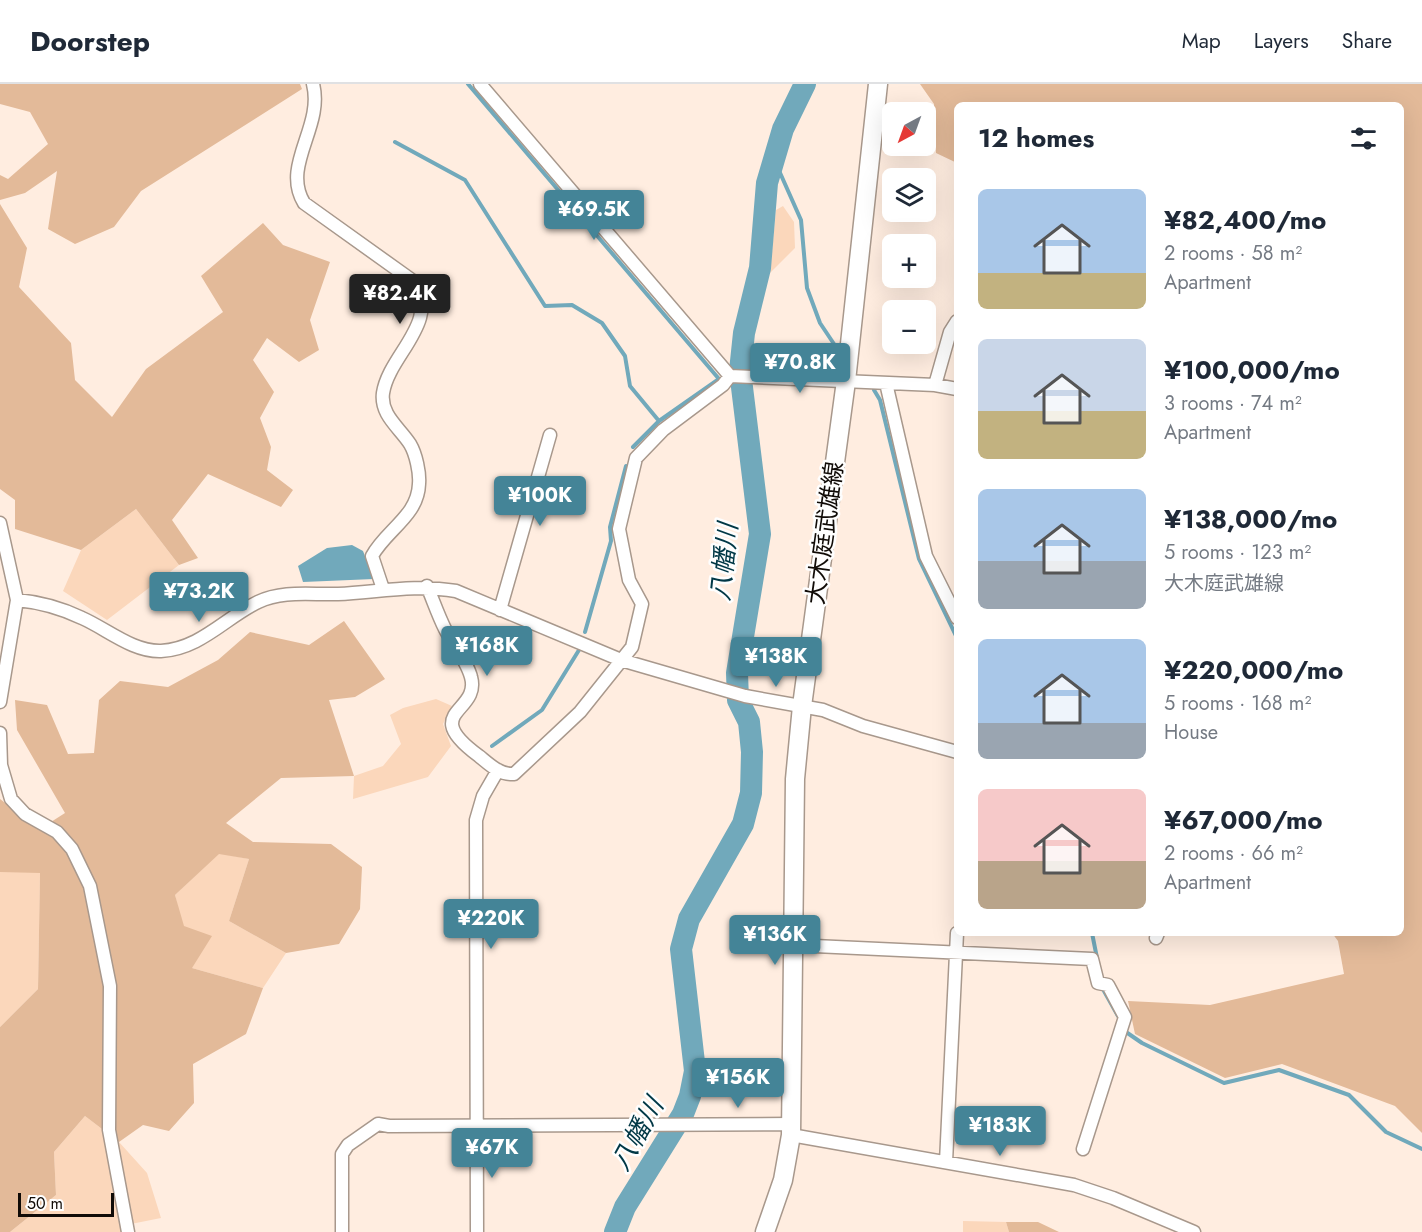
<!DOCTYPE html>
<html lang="en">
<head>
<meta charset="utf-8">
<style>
	body { margin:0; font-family:Jost,"Noto Sans JP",sans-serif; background:#f6f6f7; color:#1f2937; height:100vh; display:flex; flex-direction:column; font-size:22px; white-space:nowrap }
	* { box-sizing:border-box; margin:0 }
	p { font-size:20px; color:#747a83 }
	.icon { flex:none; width:33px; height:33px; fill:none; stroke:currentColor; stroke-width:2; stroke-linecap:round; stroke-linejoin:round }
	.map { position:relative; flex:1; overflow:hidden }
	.panel { position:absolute; left:954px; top:18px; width:450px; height:834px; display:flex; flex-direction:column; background:#fff; border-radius:9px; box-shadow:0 6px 24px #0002 }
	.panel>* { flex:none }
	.needle { width:39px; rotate:221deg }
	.tools { position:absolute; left:882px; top:18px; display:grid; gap:12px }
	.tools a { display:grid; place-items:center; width:54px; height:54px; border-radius:9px; background:#fff; box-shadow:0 6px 24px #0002; font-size:30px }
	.scale { position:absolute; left:18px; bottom:15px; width:96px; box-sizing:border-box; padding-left:6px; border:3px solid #100b07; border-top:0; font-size:16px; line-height:21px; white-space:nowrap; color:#100b07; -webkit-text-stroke:4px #fefefe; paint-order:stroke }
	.price { position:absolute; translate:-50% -51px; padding:0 14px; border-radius:6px; background:#448497; color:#fff; font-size:20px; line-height:39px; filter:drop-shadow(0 2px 3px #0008) }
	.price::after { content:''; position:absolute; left:50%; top:36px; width:18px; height:14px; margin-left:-9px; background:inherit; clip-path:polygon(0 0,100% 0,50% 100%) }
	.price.on { background:#222; color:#fff }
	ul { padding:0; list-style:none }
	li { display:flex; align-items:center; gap:18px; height:150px; padding:0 24px }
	li span { display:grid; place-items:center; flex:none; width:168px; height:120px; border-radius:9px; color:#555 }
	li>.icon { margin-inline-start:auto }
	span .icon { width:72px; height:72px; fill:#fffc; stroke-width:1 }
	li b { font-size:26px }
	h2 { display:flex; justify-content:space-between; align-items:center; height:72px; padding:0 24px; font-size:26px }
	header { display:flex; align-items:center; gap:36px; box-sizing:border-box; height:84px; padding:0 30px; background:#fff; border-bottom:2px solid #e0e1e3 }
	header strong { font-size:28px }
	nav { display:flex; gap:33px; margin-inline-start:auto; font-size:21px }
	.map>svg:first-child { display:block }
</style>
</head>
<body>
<header>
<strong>Doorstep</strong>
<nav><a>Map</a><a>Layers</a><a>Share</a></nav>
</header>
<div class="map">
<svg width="1422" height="1148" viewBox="0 0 1422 1148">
	<rect width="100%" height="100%" fill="#ffede0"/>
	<path fill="#fbd7bb" d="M783,122L794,138L795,164L770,189L776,126Z
		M136,425L179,481L107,536L63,507L81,466Z
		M436,615L452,622L443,640L451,662L428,693L353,715L354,692L383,682L401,660L390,631L403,624Z
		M219,769L249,775L229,837L286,869L263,904L192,884L175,811Z
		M0,788H40L38,905L0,943Z
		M85,1032L119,1058L147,1089L161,1134L121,1142L122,1148H10L56,1111L54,1068Z
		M963,1137L1006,1138L1009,1148H963Z"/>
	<path fill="#e3ba99" d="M0,0H300L302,5L141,107L114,143L75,160L48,145L57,87L25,109L0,116V91L8,95L48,60L30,28L0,20Z
		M920,0H1422V1049L1395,1022L1282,980L1225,994L1135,950L1128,917L1210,921L1344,890L1338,857L1332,849H1401V21H957V79L936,69L934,20Z
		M0,120L27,164L19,203L71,259L75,296L112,333L146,285L223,228L201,192L263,139L283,161L330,178L310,236L319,266L299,278L267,254L253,276L274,308L260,334L271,363L267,386L293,406L281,423L208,390L172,436L198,474L179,481L136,425L81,466L15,445V416L0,405Z
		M344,537L385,595L355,613L329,616L354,692L281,694L226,739L253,758L331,760L362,783L360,825L339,860L286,869L229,837L249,775L219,770L175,811L184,842L212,852L192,884L263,904L246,950L193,980L194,1019L169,1047L143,1041L119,1058L85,1032L54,1068L56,1111L10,1148H0V943L38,905L40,789L0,788V715L40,745L65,729L17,646L15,616L47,621L68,670L94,669L99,616L120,597L168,603L218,576L250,548L309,561Z
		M1006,1138H1038L1059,1148H1009Z"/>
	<path fill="#71a9bb" d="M352,461L363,467L374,495L303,498L298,482L327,464Z"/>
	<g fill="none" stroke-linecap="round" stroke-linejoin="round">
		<path stroke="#71a9bb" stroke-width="4" d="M468,0L719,295L659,337L633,363
			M395,58L465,96L545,222L572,221L602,239L625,272L630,302L659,337
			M773,73L801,136L807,204L820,239L836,263
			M874,306L880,316L919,475L957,554
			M585,548L611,457L610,443L626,382
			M492,662L542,626L579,566
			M1092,849L1097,874
			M1104,907L1118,932
			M1126,948L1142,959L1224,999L1279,986L1349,1011L1386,1048L1422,1065"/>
		<path stroke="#71a9bb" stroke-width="22" d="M615,1148L625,1123L683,1030L690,1012L695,987L681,865L689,835L743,740L751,709L752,668L749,638L738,616L737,589L760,450L740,287L744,249L760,184L767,99L783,45L805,0"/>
		<g stroke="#a8988c" stroke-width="15">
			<path id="minor" d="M313,0C324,43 281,81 304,119L413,197C442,238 389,270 383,309C380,331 400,344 410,360C416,370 420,389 419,400C418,432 386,446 372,472L383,505
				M480,0L730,292L935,301L957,305
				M886,299L926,472L957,534
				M935,301L950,248L957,237
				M0,439L17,516L0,618
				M427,502C433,516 438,531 445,545C453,560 467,577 471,593C481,629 418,627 479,672C490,681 500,691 514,690L580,628L632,563L642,520L629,496L619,445L636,374L663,346L723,301L730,292
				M17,516C39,518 61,524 82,534C107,545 133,568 161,567C200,565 225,534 258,518C283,506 311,511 338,510C379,508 415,500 456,507L621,576L745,612L823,626L863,642L957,668
				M500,526L550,351
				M0,649L1,681L11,715L25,730L57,748L72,765L90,802L110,902L109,1046L128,1148
				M1156,854L1158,849
				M793,861L1092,875L1098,899L1108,901L1125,933L1083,1065
				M791,1051L1074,1101L1113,1114L1194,1148
				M946,1078L957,849
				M342,1148V1070L348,1061L378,1040L389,1042L791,1040
				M477,1148L476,736L483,712L498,686"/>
		</g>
		<g stroke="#a8988c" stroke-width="21">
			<path id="secondary" d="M765,1148L783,1096L791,1051L795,695L802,622L846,297L878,0"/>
		</g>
		<use href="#minor" stroke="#fff" stroke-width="12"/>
		<use href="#secondary" stroke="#fff" stroke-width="18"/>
	</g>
	<g text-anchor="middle" stroke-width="5" stroke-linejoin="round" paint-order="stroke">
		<g font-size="24" fill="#100b07" stroke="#fefefe">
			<text transform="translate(825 449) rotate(-82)" y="8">大木庭武雄線</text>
		</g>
		<g font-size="26" font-style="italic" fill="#003745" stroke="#fefefe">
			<text transform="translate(724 478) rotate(-84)" y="9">八幡川</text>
			<text transform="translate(637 1050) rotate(-61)" y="9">八幡川</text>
		</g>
	</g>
</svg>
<div class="tools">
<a><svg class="needle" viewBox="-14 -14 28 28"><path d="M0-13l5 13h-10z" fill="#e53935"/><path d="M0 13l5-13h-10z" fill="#747a83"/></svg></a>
<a><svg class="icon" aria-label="layers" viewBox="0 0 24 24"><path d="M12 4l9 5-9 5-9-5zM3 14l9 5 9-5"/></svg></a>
<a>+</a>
<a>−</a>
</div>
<div class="scale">50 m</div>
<b class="price" style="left:594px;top:157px">¥69.5K</b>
<b class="price on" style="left:400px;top:241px">¥82.4K</b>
<b class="price" style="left:800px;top:310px">¥70.8K</b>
<b class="price" style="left:540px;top:443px">¥100K</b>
<b class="price" style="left:199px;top:539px">¥73.2K</b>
<b class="price" style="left:487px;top:593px">¥168K</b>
<b class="price" style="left:776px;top:604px">¥138K</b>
<b class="price" style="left:491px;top:866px">¥220K</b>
<b class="price" style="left:775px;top:882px">¥136K</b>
<b class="price" style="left:738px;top:1025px">¥156K</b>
<b class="price" style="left:1000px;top:1073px">¥183K</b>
<b class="price" style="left:492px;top:1095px">¥67K</b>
<section class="panel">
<h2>12 homes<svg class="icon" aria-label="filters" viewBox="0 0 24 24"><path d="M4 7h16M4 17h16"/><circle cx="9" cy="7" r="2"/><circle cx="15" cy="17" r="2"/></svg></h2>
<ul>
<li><span style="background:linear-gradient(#a9c7e8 70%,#c2b280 0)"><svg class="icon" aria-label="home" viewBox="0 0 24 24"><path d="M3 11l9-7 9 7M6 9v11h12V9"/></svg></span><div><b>¥82,400/mo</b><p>2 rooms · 58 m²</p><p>Apartment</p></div></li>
<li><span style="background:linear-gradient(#c9d6e8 60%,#c2b280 0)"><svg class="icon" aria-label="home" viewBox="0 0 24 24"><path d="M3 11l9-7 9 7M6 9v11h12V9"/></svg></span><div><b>¥100,000/mo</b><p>3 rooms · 74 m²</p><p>Apartment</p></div></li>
<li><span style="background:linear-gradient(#a9c7e8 60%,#9aa5b1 0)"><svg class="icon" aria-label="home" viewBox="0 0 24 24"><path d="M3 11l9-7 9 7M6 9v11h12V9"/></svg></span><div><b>¥138,000/mo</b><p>5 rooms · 123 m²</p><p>大木庭武雄線</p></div></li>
<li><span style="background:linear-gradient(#a9c7e8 70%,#9aa5b1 0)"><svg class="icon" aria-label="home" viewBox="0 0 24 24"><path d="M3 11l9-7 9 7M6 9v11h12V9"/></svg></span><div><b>¥220,000/mo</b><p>5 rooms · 168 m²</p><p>House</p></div></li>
<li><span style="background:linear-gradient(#f6c9c9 60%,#b9a48a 0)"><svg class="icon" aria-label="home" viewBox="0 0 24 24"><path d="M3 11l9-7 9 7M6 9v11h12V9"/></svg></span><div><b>¥67,000/mo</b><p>2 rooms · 66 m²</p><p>Apartment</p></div></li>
</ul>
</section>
</div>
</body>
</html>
